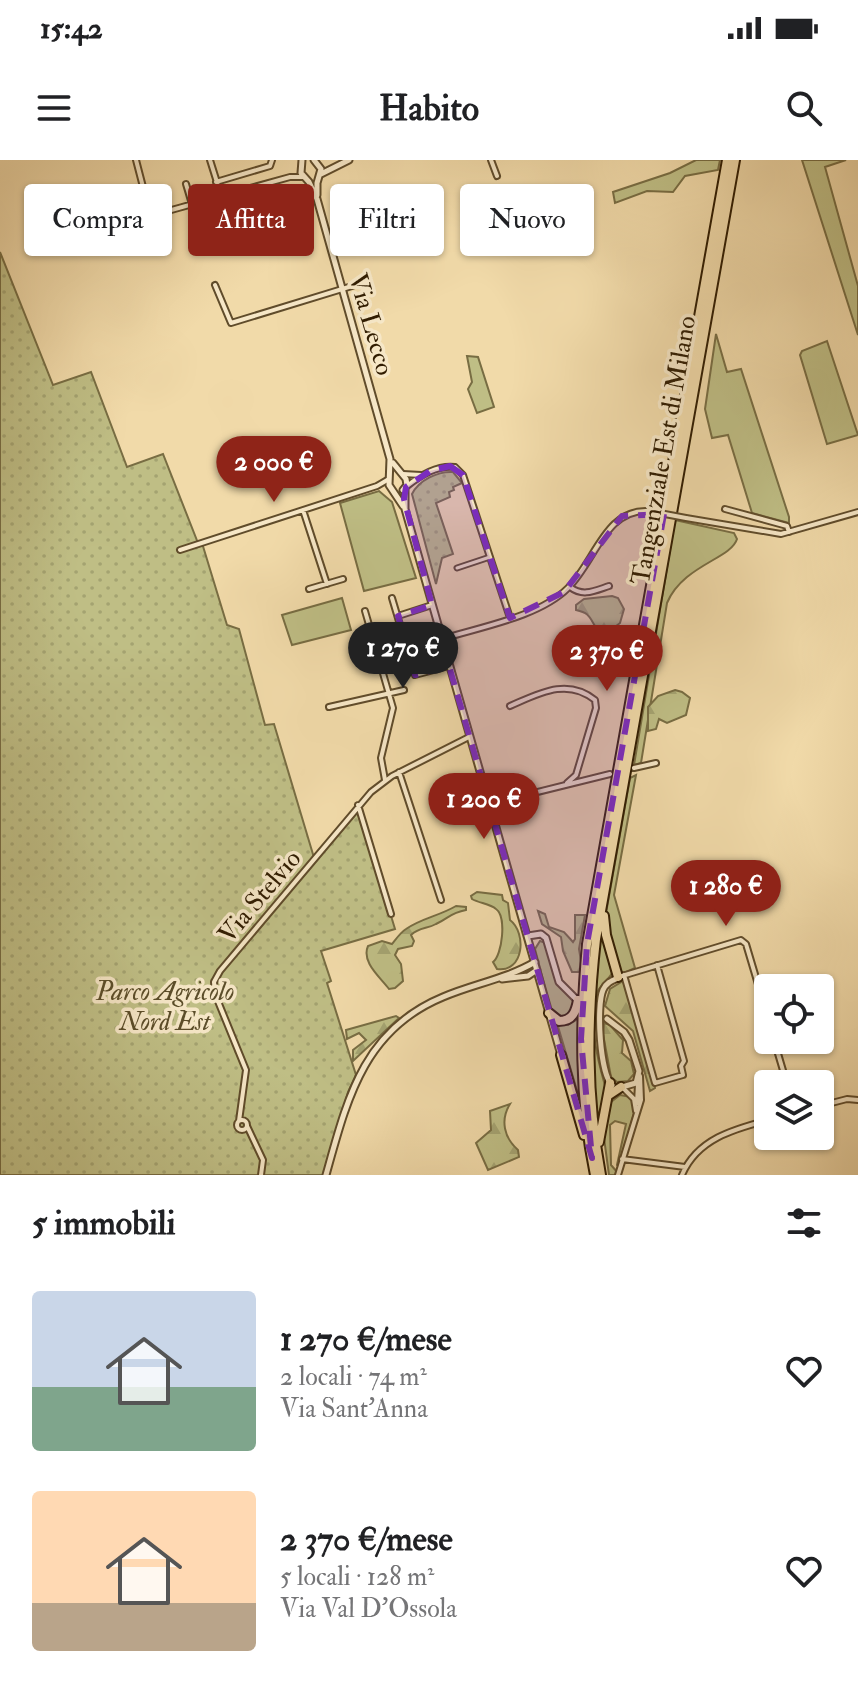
<!DOCTYPE html>
<html lang="it">
<head>
<meta charset="utf-8">
<style>
	body { margin:0; font-family:"IM FELL Double Pica",serif; background:#f6f6f6; color:#202124; height:100vh; display:flex; flex-direction:column; font-size:30px; white-space:nowrap }
	* { box-sizing:border-box; margin:0 }
	p { font-size:26px; color:#757577 }
	.icon { flex:none; width:44px; height:44px; fill:none; stroke:currentColor; stroke-width:2; stroke-linecap:round; stroke-linejoin:round }
	.map { position:relative; height:1015px; overflow:hidden }
	.sheet { display:flex; flex-direction:column; background:#fff; flex:1 }
	.sheet>* { flex:none }
	.banner { position:absolute; left:24px; top:24px; width:810px; height:72px; display:flex; gap:16px }
	.fabs { position:absolute; left:754px; top:814px; display:grid; gap:16px }
	.fabs a { display:grid; place-items:center; width:80px; height:80px; border-radius:8px; background:#fff; box-shadow:0 2px 6px #0004; font-size:40px }
	.price { position:absolute; translate:-50% -68px; padding:0 18px; border-radius:28px; background:#8f2418; color:#fff; font-size:26px; line-height:52px; filter:drop-shadow(0 2px 4px #0008) }
	.price::after { content:''; position:absolute; left:50%; top:48px; width:24px; height:18px; margin-left:-12px; background:inherit; clip-path:polygon(0 0,100% 0,50% 100%) }
	.price.active { background:#222; color:#fff }
	ul { padding:0; list-style:none }
	li { display:flex; align-items:center; gap:24px; height:200px; padding:0 32px }
	li span { display:grid; place-items:center; flex:none; width:224px; height:160px; border-radius:8px; color:#555 }
	li>.icon { margin-inline-start:auto }
	span .icon { width:96px; height:96px; fill:#fffc; stroke-width:1 }
	li b { font-size:34px }
	h2 { display:flex; justify-content:space-between; align-items:center; height:96px; padding:0 32px; font-size:34px }
	.tag { padding:0 28px; border-radius:8px; background:#fff; box-shadow:0 2px 6px #0004; font-size:28px; line-height:72px }
	.tag.active { background:#8f2418; color:#fff }
	.status { display:flex; justify-content:space-between; align-items:center; height:56px; padding:0 40px; background:#fff; direction:ltr }
	.status svg { height:22px; fill:currentColor }
	header { display:flex; justify-content:space-between; align-items:center; height:104px; padding:0 32px; background:#fff; font-size:36px; font-weight:700 }
	.map>svg:first-child { display:block }
</style>
</head>
<body>
<div class="status"><b>15:42</b><svg viewBox="0 0 49 12"><path d="M0 12V9h3v3zM5 12V6h3v6zM10 12V3h3v9zM15 12V0h3v12zM26 1h20v11H26zM47 4h2v5h-2z"/></svg></div>
<header><svg class="icon" aria-label="menu" viewBox="0 0 24 24"><path d="M4 6h16M4 12h16M4 18h16"/></svg>Habito<svg class="icon" aria-label="search" viewBox="0 0 24 24"><circle cx="10" cy="10" r="6"/><path d="M15 15l6 6"/></svg></header>
<div class="map">
<svg width="858" height="1015" viewBox="0 0 858 1015">
	<defs>
		<pattern id="forest-firs" width="22" height="20" patternUnits="userSpaceOnUse" patternTransform="scale(2)"><rect width="22" height="20" fill="#bfbe85"/><path d="M5 1l3.5 6h-7zM16 11l3.5 6h-7z" fill="#a4a371"/></pattern>
		<pattern id="park-dots" width="8" height="8" patternUnits="userSpaceOnUse" patternTransform="scale(2)"><rect width="8" height="8" fill="#bfbe85"/><path d="M2 2h.1M6 6h.1" fill="none" stroke="#a4a371" stroke-width="1.8" stroke-linecap="round"/></pattern>
	</defs>
	<rect width="100%" height="100%" fill="#f1daa9"/>
	<filter id="stains"><feTurbulence type="fractalNoise" baseFrequency=".0025" numOctaves="4"/><feColorMatrix values="0 0 0 0 .2 0 0 0 0 .09 0 0 0 0 .02 0 0 0 .5 -.17"/></filter>
	<radialGradient id="worn" r=".72"><stop offset=".6" stop-color="#630" stop-opacity="0"/><stop offset="1" stop-color="#630" stop-opacity=".3"/></radialGradient>
	<path fill="#bfbe85" stroke="#786d43" stroke-width="2" d="M696,0H720L718,10L685,16L673,32L647,31L615,43L613,32L670,13Z
		M802,0H846L825,7L858,126V175Z
		M716,174L727,212L741,209L789,357V363L752,353L728,275L712,278L705,249Z
		M827,181L858,275L827,284L800,195L802,191Z
		M467,196L478,197L494,247L477,253L468,229L472,222Z
		M379,331L392,342L416,418L364,431L340,343Z
		M675,360L734,373L737,379C731,399 683,405 667,443L641,603L634,605Z
		M342,438L351,470L292,485L282,455Z
		M636,615L614,735L635,808L624,813L619,811L607,770L606,753L630,618Z
		M600,767L612,813C608,821 600,825 597,833C587,860 599,906 607,932L598,956L594,954L589,862Z
		M540,781L546,783C553,807 555,827 576,842L575,848L564,860L551,851L535,789Z
		M578,859L581,944L557,863L568,865Z
		M620,935L631,937L635,945L634,953L619,1007L617,1005L626,964L615,961L610,965L611,1005L618,1013L617,1015H609L604,978L611,942Z"/>
	<path fill="url(#forest-firs)" stroke="#786d43" stroke-width="2" d="M612,436L618,438L624,449L620,463L601,478L594,481L591,474L595,466C589,456 589,453 576,450V445L584,439Z
		M675,530L682,532L690,538L686,555L667,563L659,559L656,569L648,571V547L658,536Z
		M477,732L502,735L503,740L508,743L510,760C527,773 524,813 497,809L493,802C502,796 507,756 496,749C490,744 479,743 472,739L471,736Z
		M456,746L466,747V750C450,753 449,758 436,764C427,769 419,767 411,775L414,781L412,786L398,789L395,795L401,804L403,821L395,828L389,829C380,817 361,802 368,786L382,781L392,784C396,779 401,772 406,769C422,758 439,756 456,746Z
		M538,751L545,754L549,767L564,772L573,782L575,779V755H585L579,789L582,807L579,812H572L563,791L561,777L542,764Z
		M623,821L654,923L655,928L650,931L633,871L605,846L610,829Z
		M396,856L399,858L353,901V890L366,880L359,873L347,879L346,870Z
		M604,863L610,865L623,880L622,893L631,901L634,914L628,921L617,922L611,917L603,874Z
		M510,944C500,960 504,978 518,990L519,997L488,1010L476,983L491,970L490,951Z"/>
	<path fill="url(#park-dots)" stroke="#786d43" stroke-width="2" d="M0,92L53,225L91,212L127,307L163,294L198,383H202L227,465L239,469L265,565L274,564L315,701L357,651L360,653L395,769L321,791L331,821L327,823L356,915L348,932L324,1015H0Z
		M453,312L462,323L453,327L454,330L449,332L450,337L436,343L453,394L442,398L436,424L412,334C419,320 438,311 453,312Z"/>
	<g fill="none" stroke-linecap="round" stroke-linejoin="round">
		<g stroke="#604c2b" stroke-width="7">
			<path id="pedestrian" d="M457,408L490,397"/>
		</g>
		<g stroke="#604c2b" stroke-width="8">
			<path id="minor" d="M136,0L149,50
				M210,0L221,35
				M491,0L497,16
				M216,22L270,6L272,0
				M186,24L192,44
				M157,54L290,17H303
				M86,73L146,56L149,50H154L157,54L154,60L146,56
				M215,125L231,163L352,126
				M403,314L421,315
				M407,326C421,315 437,305 455,307L463,315L510,458
				M725,349L787,366L789,372
				M303,350L327,424
				M686,358L781,374L858,352
				M180,390L377,326L389,319
				M570,427C583,437 594,431 609,426
				M309,429L343,419
				M392,438L415,515L449,506
				M365,451L393,548L381,598L385,620
				M398,456L432,445
				M442,479C480,467 539,457 568,428C595,402 605,348 649,351
				M510,546C538,534 567,517 595,540L596,548L576,615L567,623
				M329,547L404,530
				M634,608L656,603
				M399,612L441,740
				M489,644L610,614
				M358,645L391,754
				M624,815L655,923L683,915L681,906L684,901L657,805
				M622,816L741,780L746,784L768,858
				M774,880L787,924
				M622,927L634,939L636,951
				M637,943L638,924
				M820,946L847,939L858,940
				M237 965a5 5 0 1 1 10 0a5 5 0 1 1-10 0Z
				M239,961L246,910L215,834L214,822L220,811L371,632L392,616L469,577
				M247,966L263,1000L261,1015
				M622,999L685,1007
				M618,1015L641,940L640,916
				M682,1015C697,979 734,969 768,960"/>
		</g>
		<g stroke="#604c2b" stroke-width="9">
			<path id="tertiary" d="M302,0L301,13L309,22L317,39L390,299L389,325L403,346
				M314,0L321,9L317,23V35
				M321,14L349,0
				M393,303L406,319L407,325L403,330
				M405,328V349L561,895
				M528,776L541,774L546,778L559,822L575,838
				M502,819L528,816L537,810
				M607,859L624,872L629,880L639,911L636,923L622,927
				M612,925C600,914 596,846 603,830C606,823 611,821 618,818
				M326,1015C347,940 363,870 443,837C473,824 506,819 535,802"/>
		</g>
		<g stroke="#301c01" stroke-width="12">
			<path id="motorway" d="M604,756L606,775L618,817
				M549,853L559,861C573,861 576,851 578,840
				M561,895L584,975
				M609,935L621,927
				M599,982L610,923
				M595,1015C579,939 580,862 587,784L727,0
				M601,1015C586,935 587,859 596,779L735,0"/>
		</g>
		<use href="#pedestrian" stroke="#f6e7c7" stroke-width="3"/>
		<use href="#minor" stroke="#f6e7c7" stroke-width="4"/>
		<use href="#tertiary" stroke="#f6e7c7" stroke-width="5"/>
		<use href="#motorway" stroke="#f1daa9" stroke-width="8"/>
		<g stroke="#604c2b" stroke-width="8" stroke-linecap="butt">
			<path id="minor-bridge" d="M649,351L686,358"/>
		</g>
		<use href="#minor-bridge" stroke="#f6e7c7" stroke-width="4"/>
	</g>
	<path fill="#7b2cbf" fill-opacity="0.2" stroke="#7b2cbf" stroke-width="6" stroke-dasharray="16 10" stroke-linejoin="round" d="M450,306L463,315L510,458L564,432L622,356L664,354L587,784L581,879L592,998L449,506L415,515L398,456L432,445L404,339L406,327L430,311Z"/>
	<g text-anchor="middle" stroke-width="7" stroke-linejoin="round" paint-order="stroke">
		<g font-size="26" fill="#301c01" stroke="#f6e7c7">
			<text transform="translate(372 164) rotate(74)" y="9">Via Lecco</text>
			<text transform="translate(663 290) rotate(-80)" y="9">Tangenziale Est di Milano</text>
			<text transform="translate(259 736) rotate(-50)" y="9">Via Stelvio</text>
		</g>
		<g font-size="26" font-style="italic" fill="#5b4d29" stroke="#f6e7c7">
			<text x="165" y="840">Parco Agricolo<tspan x="165" dy="30">Nord Est</tspan></text>
		</g>
	</g>
	<rect width="100%" height="100%" filter="url(#stains)"/>
	<rect width="100%" height="100%" fill="url(#worn)"/>
</svg>
<div class="fabs">
<a><svg class="icon" aria-label="locate" viewBox="0 0 24 24"><circle cx="12" cy="12" r="6"/><path d="M12 2v4M12 18v4M2 12h4M18 12h4"/></svg></a>
<a><svg class="icon" aria-label="layers" viewBox="0 0 24 24"><path d="M12 4l9 5-9 5-9-5zM3 14l9 5 9-5"/></svg></a>
</div>
<b class="price" style="left:274px;top:344px">2 000 €</b>
<b class="price active" style="left:403px;top:530px">1 270 €</b>
<b class="price" style="left:607px;top:533px">2 370 €</b>
<b class="price" style="left:484px;top:681px">1 200 €</b>
<b class="price" style="left:726px;top:768px">1 280 €</b>
<div class="banner">
<a class="tag">Compra</a>
<a class="tag active">Affitta</a>
<a class="tag">Filtri</a>
<a class="tag">Nuovo</a>
</div>
</div>
<section class="sheet">
<h2>5 immobili<svg class="icon" aria-label="filters" viewBox="0 0 24 24"><path d="M4 7h16M4 17h16"/><circle cx="9" cy="7" r="2"/><circle cx="15" cy="17" r="2"/></svg></h2>
<ul>
<li><span style="background:linear-gradient(#c9d6e8 60%,#7fa58c 0)"><svg class="icon" aria-label="home" viewBox="0 0 24 24"><path d="M3 11l9-7 9 7M6 9v11h12V9"/></svg></span><div><b>1 270 €/mese</b><p>2 locali · 74 m²</p><p>Via Sant'Anna</p></div><svg class="icon" aria-label="heart" viewBox="0 0 24 24"><path d="M12 20l-8-8c-3-5 5-10 8-4 3-6 11-1 8 4z"/></svg></li>
<li><span style="background:linear-gradient(#ffd9b3 70%,#b9a48a 0)"><svg class="icon" aria-label="home" viewBox="0 0 24 24"><path d="M3 11l9-7 9 7M6 9v11h12V9"/></svg></span><div><b>2 370 €/mese</b><p>5 locali · 128 m²</p><p>Via Val D'Ossola</p></div><svg class="icon" aria-label="heart" viewBox="0 0 24 24"><path d="M12 20l-8-8c-3-5 5-10 8-4 3-6 11-1 8 4z"/></svg></li>
</ul>
</section>
</body>
</html>
